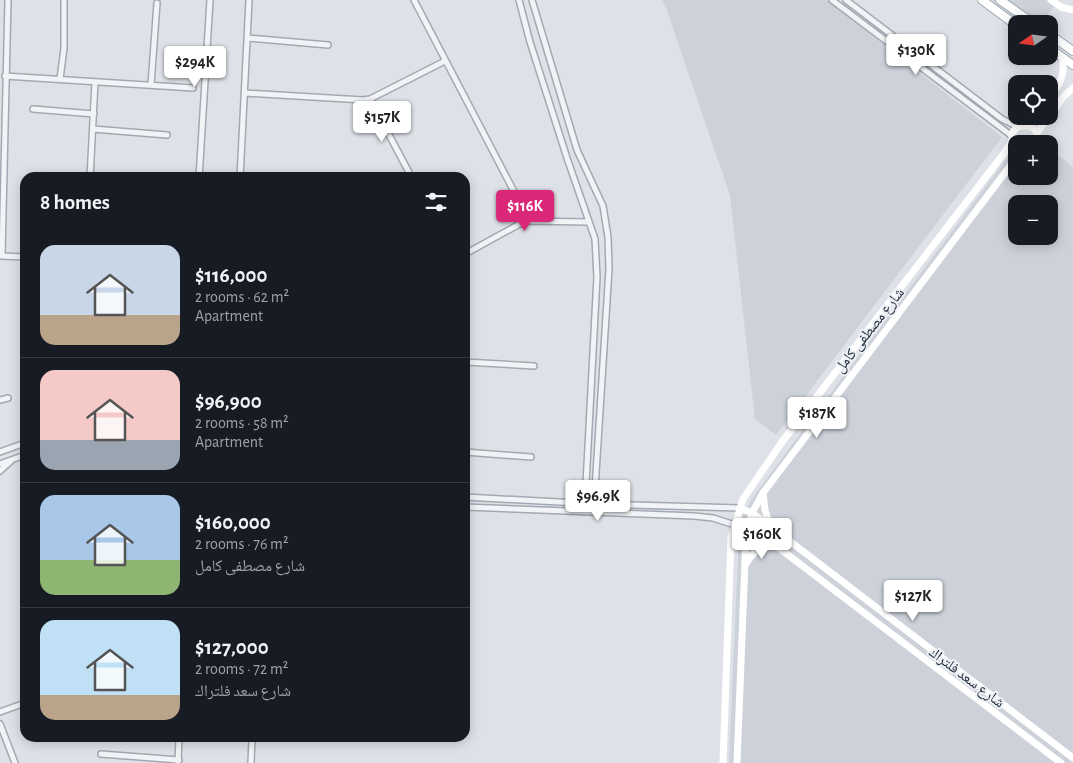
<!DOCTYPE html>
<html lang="en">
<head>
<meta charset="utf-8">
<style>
	body { margin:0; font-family:"Alegreya Sans","Noto Naskh Arabic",sans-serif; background:#242831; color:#f1f3f6; height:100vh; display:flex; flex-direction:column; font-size:19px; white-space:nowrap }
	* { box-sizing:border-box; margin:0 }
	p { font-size:16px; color:#9ea1a6 }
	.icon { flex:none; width:28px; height:28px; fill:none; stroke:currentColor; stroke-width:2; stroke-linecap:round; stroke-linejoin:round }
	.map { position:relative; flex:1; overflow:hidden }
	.panel { position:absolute; left:20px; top:172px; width:450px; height:570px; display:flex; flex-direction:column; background:#171b24; border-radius:15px; box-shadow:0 2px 12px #0003 }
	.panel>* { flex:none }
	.needle { width:32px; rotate:256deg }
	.fabs { position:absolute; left:1008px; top:15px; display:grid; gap:10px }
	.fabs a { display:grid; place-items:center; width:50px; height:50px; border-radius:10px; background:#171b24; box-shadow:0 2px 12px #0003; font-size:25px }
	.price { position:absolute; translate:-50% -42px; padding:0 11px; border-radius:5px; background:#fff; color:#222; font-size:16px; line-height:32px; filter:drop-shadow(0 1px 2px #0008) }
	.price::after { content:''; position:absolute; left:50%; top:30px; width:15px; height:11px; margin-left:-8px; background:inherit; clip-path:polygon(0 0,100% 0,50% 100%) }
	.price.active { background:#db2777; color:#fff }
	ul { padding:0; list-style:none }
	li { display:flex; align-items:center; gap:15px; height:125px; padding:0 20px }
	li+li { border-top:1px solid #363941 }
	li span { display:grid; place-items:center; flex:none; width:140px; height:100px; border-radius:15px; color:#555 }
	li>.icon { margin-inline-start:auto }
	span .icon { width:60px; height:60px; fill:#fffc; stroke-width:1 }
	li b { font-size:21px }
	h2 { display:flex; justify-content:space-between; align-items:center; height:60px; padding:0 20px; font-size:21px }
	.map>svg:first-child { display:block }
</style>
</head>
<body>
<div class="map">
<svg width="1073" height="763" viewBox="0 0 1073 763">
	<rect width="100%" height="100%" fill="#dee2e8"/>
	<path fill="#ccd1da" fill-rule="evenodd" d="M662,0H826L1002,137L776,435L755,419L730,195L666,8Z
		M992,0H1059L1040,24H1025Z
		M1016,146V176H1049V148L1073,167V763H729L739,532L744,512L753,497ZM1016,204H1049V236H1016Z"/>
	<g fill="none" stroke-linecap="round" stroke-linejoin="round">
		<g stroke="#a3a9b2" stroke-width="8">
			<path id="street" d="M414,0L520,203L525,221
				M519,0L530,42L567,158L595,239L597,277L586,484L582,512
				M532,0L577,150L603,206L608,237L609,269L595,489L596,512
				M832,0L1012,136
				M846,0L1002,119L1018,127
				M247,38L328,45
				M5,76L193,88
				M60,79L64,48V0
				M151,85L157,3
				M245,93L363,100L370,99L445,61
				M370,99L412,178
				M33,109L94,114
				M93,129L167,135
				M90,178L95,82
				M199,178L210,0
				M240,178L249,0
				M465,254L525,221L588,222
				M1,256L25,257
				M2,256L8,0
				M465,362L534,366
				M0,400L8,398
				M0,452L25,443
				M465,452L531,457
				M0,464L25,455
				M0,471L11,461
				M465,497L597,504L740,508
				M465,507L694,516L713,518L735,525
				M0,712L25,703
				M0,724L15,763
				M101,754L179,760
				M178,763L179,738
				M251,763L252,738"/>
		</g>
		<g stroke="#9da7b4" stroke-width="10">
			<path id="primary" d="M982,0L1016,25
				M1000,0L1034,24
				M1049,34L1073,51
				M1049,48L1073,65"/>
		</g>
		<use href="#street" stroke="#f1f3f6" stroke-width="5"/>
		<path stroke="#fff" stroke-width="7" d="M1051,0L1061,7L1073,10
			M1049,98C1060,85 1066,74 1062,57
			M1025,125L1033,116
			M1037,133L1064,96L1073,88
			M1016,147C998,123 1046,116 1036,144
			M763,493L765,510L770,526
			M740,508L752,513L770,526L1073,758
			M735,525L749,527L775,545L1061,763
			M746,564C752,552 761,547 775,545
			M723,763L731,538L743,499L782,442L1005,152L1012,141
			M737,763L746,536L752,513L763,493L1016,158"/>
		<use href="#primary" stroke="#fff" stroke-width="8"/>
	</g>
	<g text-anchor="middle" stroke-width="4" stroke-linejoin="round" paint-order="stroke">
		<g font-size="15" fill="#26303f" stroke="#edf1f6">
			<text transform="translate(869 330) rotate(-52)" y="5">شارع مصطفى كامل</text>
			<text transform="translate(967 677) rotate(37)" y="5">شارع سعد فلتراك</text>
		</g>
	</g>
</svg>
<div class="fabs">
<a><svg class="needle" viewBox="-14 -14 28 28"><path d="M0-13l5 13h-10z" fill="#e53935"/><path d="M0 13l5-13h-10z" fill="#9ea1a6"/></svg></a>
<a><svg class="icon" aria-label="locate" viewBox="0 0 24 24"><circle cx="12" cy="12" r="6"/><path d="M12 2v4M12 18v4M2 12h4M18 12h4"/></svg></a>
<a>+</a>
<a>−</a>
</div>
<b class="price" style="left:916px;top:76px">$130K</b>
<b class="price" style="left:195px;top:88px">$294K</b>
<b class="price" style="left:382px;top:143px">$157K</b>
<b class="price active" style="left:525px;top:232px">$116K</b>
<b class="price" style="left:817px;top:439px">$187K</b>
<b class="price" style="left:598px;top:522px">$96.9K</b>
<b class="price" style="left:762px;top:560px">$160K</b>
<b class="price" style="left:913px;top:622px">$127K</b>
<section class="panel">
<h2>8 homes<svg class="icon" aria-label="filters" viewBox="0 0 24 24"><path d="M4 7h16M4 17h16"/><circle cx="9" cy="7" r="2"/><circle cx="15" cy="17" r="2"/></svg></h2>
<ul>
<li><span style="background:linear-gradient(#c9d6e8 70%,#b9a48a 0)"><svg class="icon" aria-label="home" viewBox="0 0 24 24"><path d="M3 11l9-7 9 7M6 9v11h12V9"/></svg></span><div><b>$116,000</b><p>2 rooms · 62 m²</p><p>Apartment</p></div></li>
<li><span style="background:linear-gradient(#f6c9c9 70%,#9aa5b1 0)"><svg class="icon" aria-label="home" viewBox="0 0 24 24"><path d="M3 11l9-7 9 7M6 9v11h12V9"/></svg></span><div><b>$96,900</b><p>2 rooms · 58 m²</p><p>Apartment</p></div></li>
<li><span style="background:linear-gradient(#a9c7e8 65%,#8fb573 0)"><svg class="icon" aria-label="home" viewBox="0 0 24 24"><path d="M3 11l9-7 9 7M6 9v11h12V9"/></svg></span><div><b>$160,000</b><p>2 rooms · 76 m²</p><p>شارع مصطفى كامل</p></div></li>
<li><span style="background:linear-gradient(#bfe0f5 75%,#b9a48a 0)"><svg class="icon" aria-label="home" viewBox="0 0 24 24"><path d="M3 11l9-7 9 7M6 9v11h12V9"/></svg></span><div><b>$127,000</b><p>2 rooms · 72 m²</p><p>شارع سعد فلتراك</p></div></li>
</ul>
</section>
</div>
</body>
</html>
